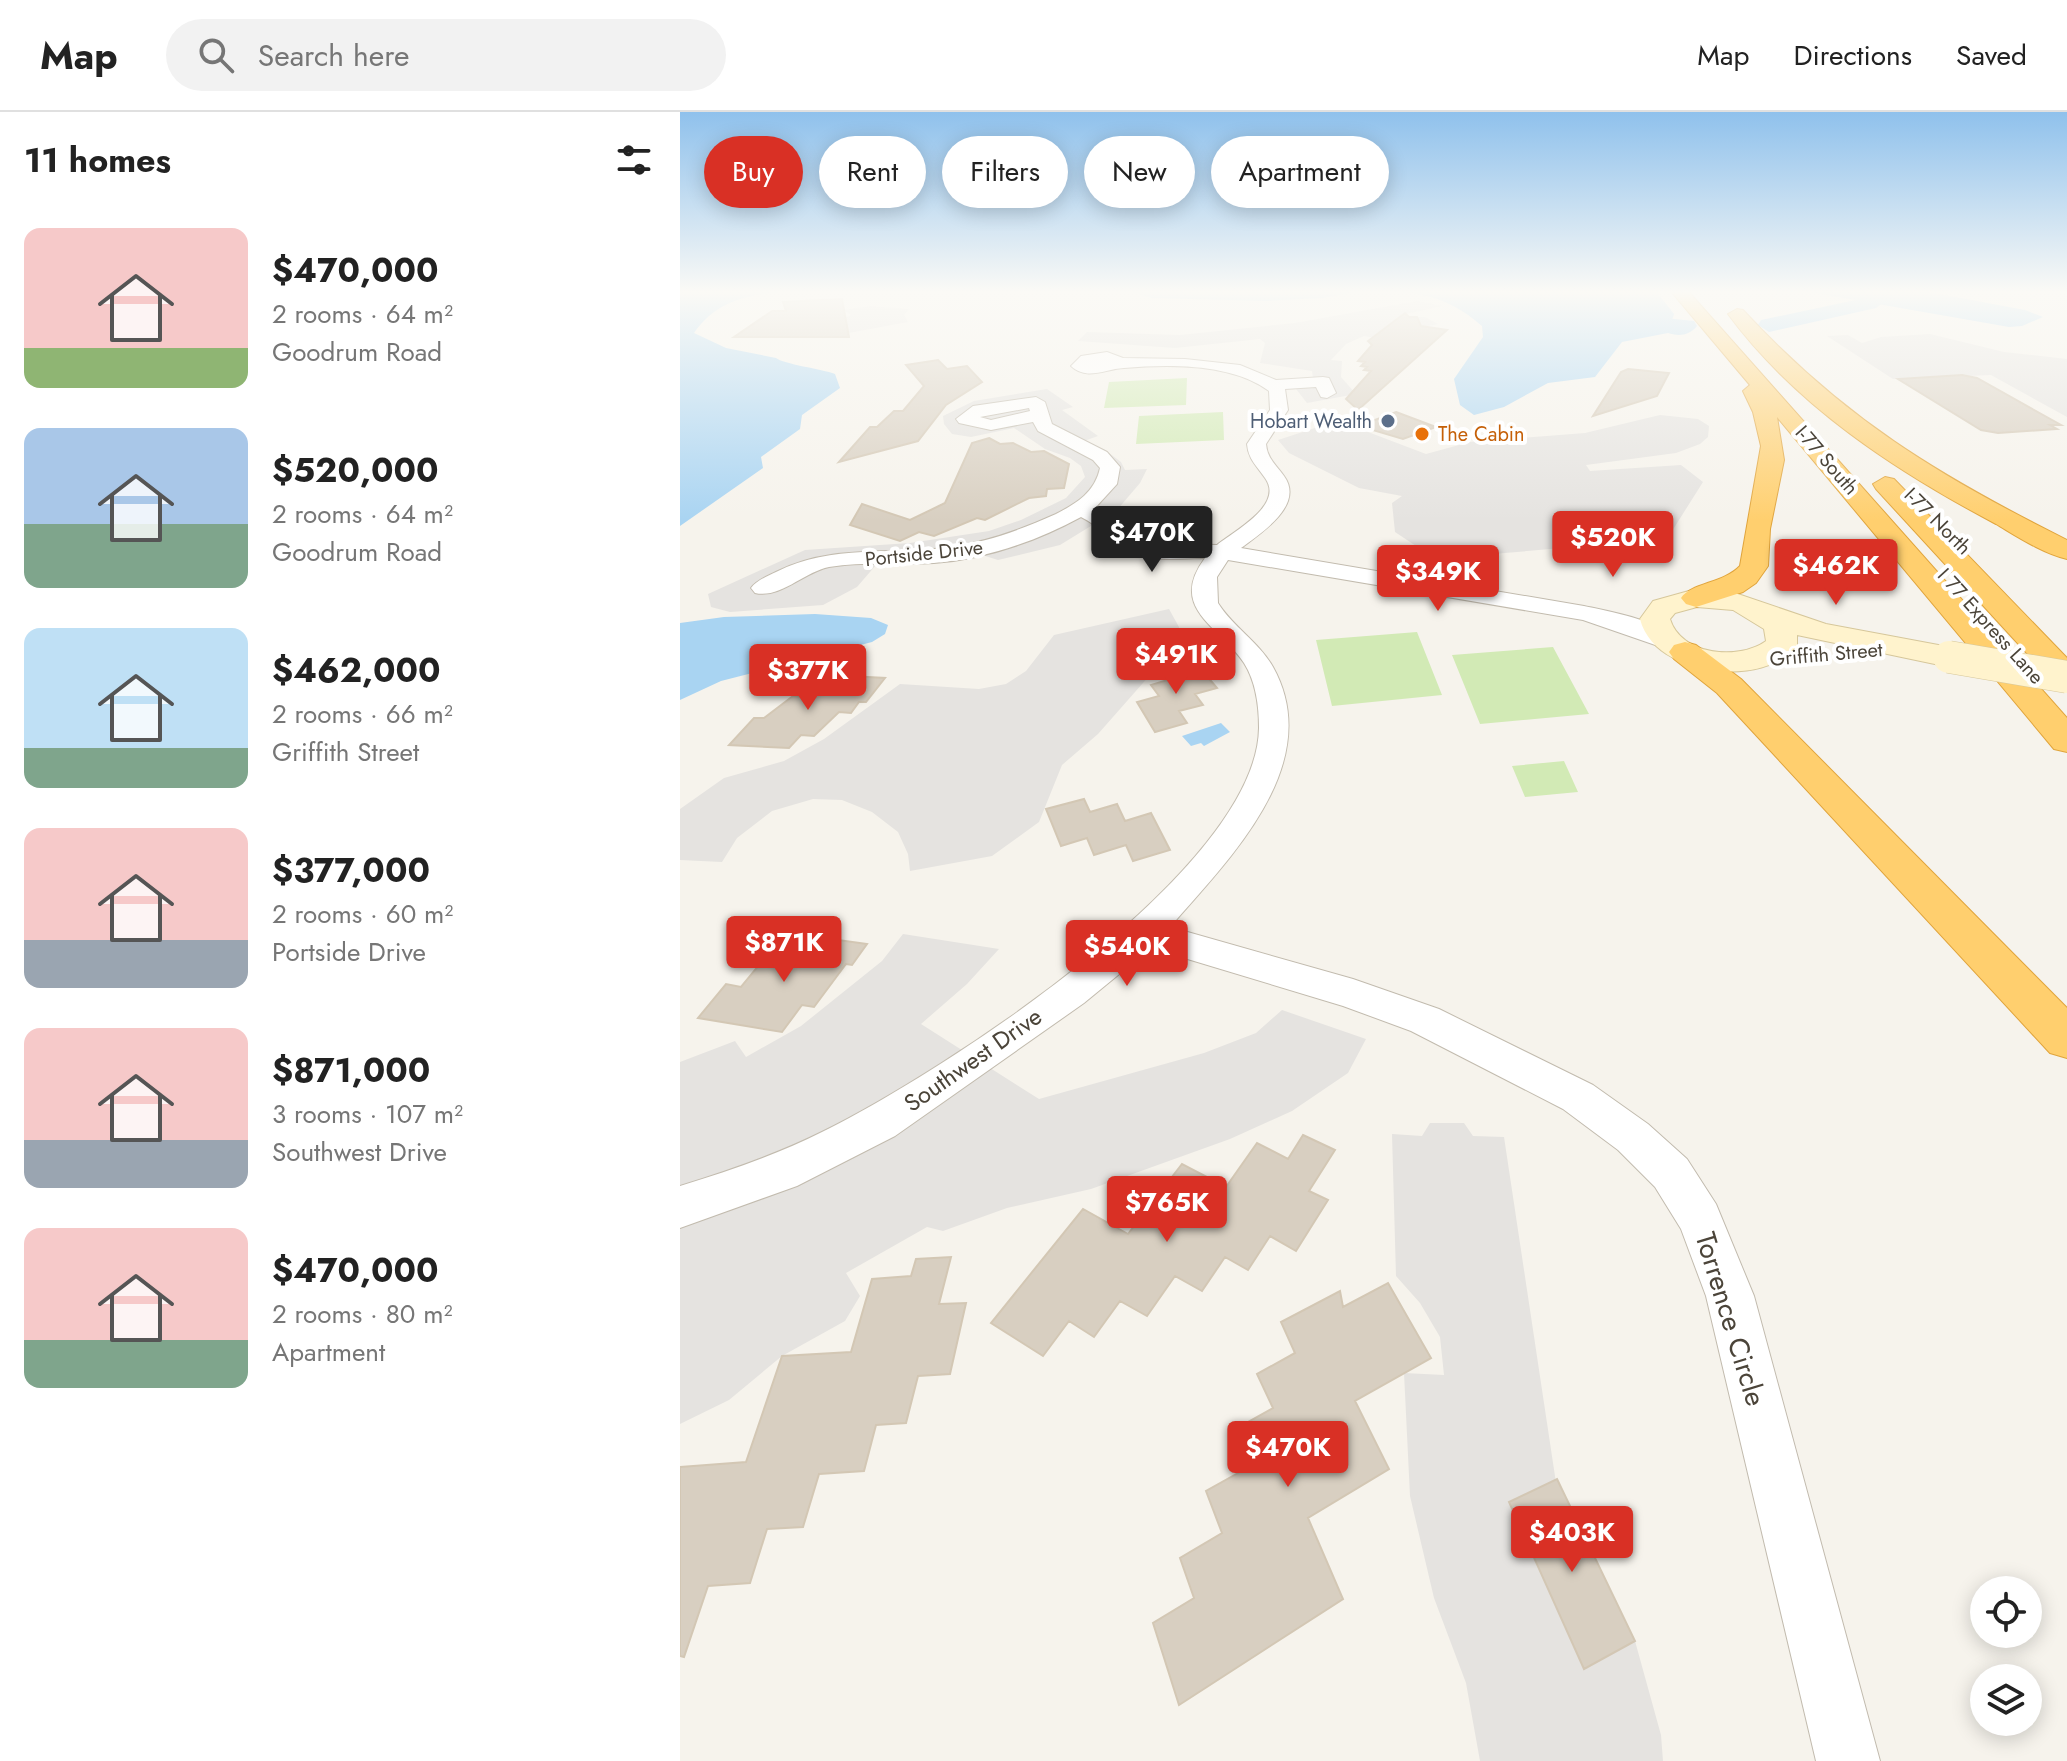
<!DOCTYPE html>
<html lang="en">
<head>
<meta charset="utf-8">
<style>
	body { margin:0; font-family:Jost,sans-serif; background:#f2f2f2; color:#222; height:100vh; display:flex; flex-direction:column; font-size:30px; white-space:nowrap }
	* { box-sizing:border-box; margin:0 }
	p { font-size:26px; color:#767676 }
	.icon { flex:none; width:44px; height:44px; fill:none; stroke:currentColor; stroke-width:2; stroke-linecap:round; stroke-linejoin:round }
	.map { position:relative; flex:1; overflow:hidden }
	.drawer { display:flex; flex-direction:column; background:#fff; width:680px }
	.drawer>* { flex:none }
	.hud { position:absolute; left:24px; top:24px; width:760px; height:72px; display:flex; gap:16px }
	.controls { position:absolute; left:1290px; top:1464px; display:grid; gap:16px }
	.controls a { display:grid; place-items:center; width:72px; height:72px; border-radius:50%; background:#fff; box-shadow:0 4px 20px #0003; font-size:40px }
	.price { position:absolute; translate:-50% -68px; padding:0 18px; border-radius:8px; background:#d93025; color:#fff; font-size:26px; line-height:52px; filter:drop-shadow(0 2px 4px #0008) }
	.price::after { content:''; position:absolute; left:50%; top:48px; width:24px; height:18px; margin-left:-12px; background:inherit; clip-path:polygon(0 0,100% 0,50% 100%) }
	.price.active { background:#222; color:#fff }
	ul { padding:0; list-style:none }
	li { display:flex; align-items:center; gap:24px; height:200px; padding:0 24px }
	li span { display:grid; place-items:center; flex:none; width:224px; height:160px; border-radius:16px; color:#555 }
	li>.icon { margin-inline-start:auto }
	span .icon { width:96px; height:96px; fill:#fffc; stroke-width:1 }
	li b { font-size:34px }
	h2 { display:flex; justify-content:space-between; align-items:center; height:96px; padding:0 24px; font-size:34px }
	.pill { padding:0 28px; border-radius:36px; background:#fff; box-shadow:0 4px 20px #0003; font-size:28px; line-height:72px }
	.pill.active { background:#d93025; color:#fff }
	header { display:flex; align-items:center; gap:48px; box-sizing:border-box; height:112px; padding:0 40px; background:#fff; border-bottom:2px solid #e0e0e0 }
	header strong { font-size:38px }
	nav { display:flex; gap:44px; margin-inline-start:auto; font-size:28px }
	.search { width:560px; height:72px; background:#f2f2f2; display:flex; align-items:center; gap:20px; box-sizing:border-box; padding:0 28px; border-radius:44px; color:#767676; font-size:30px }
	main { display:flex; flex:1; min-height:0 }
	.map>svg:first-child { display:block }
</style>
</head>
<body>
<header>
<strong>Map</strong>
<div class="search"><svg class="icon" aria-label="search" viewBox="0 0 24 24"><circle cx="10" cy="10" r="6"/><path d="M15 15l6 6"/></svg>Search here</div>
<nav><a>Map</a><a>Directions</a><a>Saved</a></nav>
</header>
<main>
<section class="drawer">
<h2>11 homes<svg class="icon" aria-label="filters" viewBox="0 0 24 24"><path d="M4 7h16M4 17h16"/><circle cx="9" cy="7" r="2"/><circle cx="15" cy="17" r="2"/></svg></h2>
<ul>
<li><span style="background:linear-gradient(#f6c9c9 75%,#8fb573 0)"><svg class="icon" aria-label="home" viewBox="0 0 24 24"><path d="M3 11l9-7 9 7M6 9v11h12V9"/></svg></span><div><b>$470,000</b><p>2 rooms · 64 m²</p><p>Goodrum Road</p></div></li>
<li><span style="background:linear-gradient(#a9c7e8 60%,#7fa58c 0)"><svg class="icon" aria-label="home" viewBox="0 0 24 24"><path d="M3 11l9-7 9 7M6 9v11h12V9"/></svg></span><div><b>$520,000</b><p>2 rooms · 64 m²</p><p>Goodrum Road</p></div></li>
<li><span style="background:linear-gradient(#bfe0f5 75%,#7fa58c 0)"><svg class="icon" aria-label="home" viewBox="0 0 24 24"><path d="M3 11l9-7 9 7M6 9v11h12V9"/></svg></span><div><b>$462,000</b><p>2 rooms · 66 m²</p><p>Griffith Street</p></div></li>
<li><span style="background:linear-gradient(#f6c9c9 70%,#9aa5b1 0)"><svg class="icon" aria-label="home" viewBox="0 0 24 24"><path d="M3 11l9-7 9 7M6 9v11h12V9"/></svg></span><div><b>$377,000</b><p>2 rooms · 60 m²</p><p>Portside Drive</p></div></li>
<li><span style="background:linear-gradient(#f6c9c9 70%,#9aa5b1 0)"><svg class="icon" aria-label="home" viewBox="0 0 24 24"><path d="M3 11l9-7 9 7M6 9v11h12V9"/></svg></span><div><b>$871,000</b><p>3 rooms · 107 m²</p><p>Southwest Drive</p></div></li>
<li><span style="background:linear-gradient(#f6c9c9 70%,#7fa58c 0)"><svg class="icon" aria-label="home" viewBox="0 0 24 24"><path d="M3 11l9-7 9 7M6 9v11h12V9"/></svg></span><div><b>$470,000</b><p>2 rooms · 80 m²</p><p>Apartment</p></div></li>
</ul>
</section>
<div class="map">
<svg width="1387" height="1649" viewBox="0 0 1387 1649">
	<rect width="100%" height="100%" fill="#f6f3ec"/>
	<path fill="#d2eab5" d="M507,266L506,293L424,296L429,270Z
		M543,300L544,328L456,332L459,304Z
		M737,520L762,583L652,594L636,528Z
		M873,535L909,602L800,612L772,543Z
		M884,649L898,680L845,685L832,654Z"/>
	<path fill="#e5e3e0" d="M737,189L762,194L722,203L723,205H745L758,212L695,226L684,224L666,232L651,248L662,249L661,265L676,282L627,291L609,268L633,266L632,259L580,251L585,231L580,227L495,236L398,229L407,220L500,223L615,211Z
		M190,194L229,197L224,203L228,210L163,222V207L171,203L163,198Z
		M1250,222L1324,240L1387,247V305L1311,263L1213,267L1147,224L1168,223L1182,231L1201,225Z
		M367,277L393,295L382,298L418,324L404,329L425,338L441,350L445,358L467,357L460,371L437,398L380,433L318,448L299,442L196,453L177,475L143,493L50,500L31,495L28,482L125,438L230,431L309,419L341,408L386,386L405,365L401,354L390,346L365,337L334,316L291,325L272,322L264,312L263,304L294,289Z
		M980,303L1018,307L1029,314L1028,325L1020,332L996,341L906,353L910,359L1001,353L1023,370L987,427L813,442L739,436L715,420L712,391L722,384L679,376L609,341L598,328L644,313L667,312L746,342L790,330L905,321Z
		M489,497L499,515L500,529L418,622L382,653L359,710L312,744L230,759L228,742L218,720L192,700L162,688L133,687L92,699L57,726L42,750L0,748V697L44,666L104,649L144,627L220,572L299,577L326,572L346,559L374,523Z
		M223,822L319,837L287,872L241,912L359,987L524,941L576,921L602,898L686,927L668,961L612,999L550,1027L411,1077L327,1096L263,1119L247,1115L166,1161L180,1184L165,1209L102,1244L49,1288L0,1312V950L55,929L66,945L121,914L202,849Z
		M750,1011H784L793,1024L824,1025L904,1557L955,1529L981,1623L983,1649H800L786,1571L754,1486L730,1384L724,1261L764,1263L760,1225L740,1191L716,1164L712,1022L742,1024Z"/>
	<path fill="#a9d4f2" d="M0,178H162C109,183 49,170 14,221L46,236L96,246C103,252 142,257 155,262L160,276L122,303L120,317L81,345L83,356L0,414Z
		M445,178H444H689L642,186L586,189L472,186Z
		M690,178H975L994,202L991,211L995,214L993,220L942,230L915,265L868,271L824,295L794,303L780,293L774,267L803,225L802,214C764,181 738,181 690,178Z
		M1118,178H1238L1345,198L1363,205L1342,214L1329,215Z
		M135,502L191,506L208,513L205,522L192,530L41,569L0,588V511L44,505Z
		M541,611L550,620L524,634L521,631L511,634L502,624Z"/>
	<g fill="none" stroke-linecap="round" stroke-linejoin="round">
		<path fill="#a9d4f2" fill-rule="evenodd" d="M934,178H956L985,206L1014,209L1017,214C995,242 948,197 934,178Z
			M1178,178H1200L1208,187L1196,196L1089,220L1078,213L1081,208L1185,186Z"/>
	</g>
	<path fill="#d8cfc1" stroke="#d3c7b4" stroke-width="2" d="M162,187L169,225H54L92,199H106L103,190Z
		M725,201L729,205H737L741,214L767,218L678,298L666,287L691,259L684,258L687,255L681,254L685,250L678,249L692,233L688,229Z
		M258,248L267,257L287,254L302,270L266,293L238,329L159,350L190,315H197L214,299H223L244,274L226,253Z
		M948,257L989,261L977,284L913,304L941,260Z
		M1282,263L1297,266L1381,313H1370L1377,317L1318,321L1301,318L1218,267Z
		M716,300L756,315L723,327L679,314Z
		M309,326L320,332L333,331L351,340L364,339L389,352L384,376L367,377L366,384L349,386L305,408L297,406L254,424L239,420L220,429L170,413L182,392L230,408L265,391L292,331Z
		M513,548L537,576L515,582L523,593L499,599L507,611L475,620L457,590L479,584L471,573L491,567L483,556Z
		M148,563L205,566L186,590H179L171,601L159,600L134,624L121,623L109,636L49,633L74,606H84L113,584L125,585Z
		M404,687L410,700L437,692L445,709L471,701L490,738L453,749L446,733L414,743L407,726L381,734L366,697Z
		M115,822L187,832L172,853L166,852L134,895L122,893L102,920L18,906L46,872L61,875L84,847L94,848Z
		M623,1023L655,1038L629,1079L648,1088L616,1139L590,1124L568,1158L545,1145L522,1179L495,1164L467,1204L440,1189L414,1225L389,1209L363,1244L311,1211L403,1097L448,1122L502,1052L546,1075L577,1031L608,1047Z
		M271,1145L259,1192L286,1191L270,1262L238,1264L226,1311L196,1313L184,1359L139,1362L123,1415L87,1417L70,1471L28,1474L4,1545L0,1544V1355L66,1350L102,1244L171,1240L192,1167L231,1164L236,1147Z
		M708,1171L751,1246L675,1289L709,1357L628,1406L663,1487L499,1593L473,1511L514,1486L500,1446L542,1421L526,1379L567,1356L552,1319L593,1296L577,1262L615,1241L601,1210L660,1179L663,1195Z
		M877,1367L955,1529L904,1557L829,1390Z"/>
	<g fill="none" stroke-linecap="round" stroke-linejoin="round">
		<g stroke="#c2bbae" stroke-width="2">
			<path id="minor" d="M427,240L443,246L505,247L560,253L596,268L643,265L649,266L656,281L647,286L641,285L636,275L605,277L608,298L586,332C587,346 596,353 604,364C625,393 581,421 561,436L904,494C927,499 983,509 997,528L984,536L903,508L548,448L537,465L538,491C553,515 579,530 593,555C647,652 548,748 490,815L673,867L759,897L913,973L968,1012L1007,1047L1036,1092L1074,1184L1200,1649H1136L1026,1184L1001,1117L975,1075L938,1038L883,997L731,919L663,894L471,836L404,891L215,1024L117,1074L0,1116V1074C49,1059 96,1043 142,1020C260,962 577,758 579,616C579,594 576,570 564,551C541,515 487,497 525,446C498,446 459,452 436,433C422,421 419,414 401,405C357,429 305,447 254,451C219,453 184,449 149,455C124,460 100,487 75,481L71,476C77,468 88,464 96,460C153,431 211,444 271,435C307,430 343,417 376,402C397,391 415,380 420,356L413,348L358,319L353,310L311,318L279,311L276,307L293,294L356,285L365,290L372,312L427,340L440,355L437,372L415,396L438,406L453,424L469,431L537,433C554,419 605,393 585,366C577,354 568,347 567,332L590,298L589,279C552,251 488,252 444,256C425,257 407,269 391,254L401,244ZM349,296L350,299L311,308L300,305Z"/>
		</g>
		<g stroke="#d6c79b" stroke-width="2">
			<path id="secondary" d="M1016,477L1052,480L1146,512L1269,535L1280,538L1285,545L1280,552L1269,555L1117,523V533C1086,577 974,565 960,507L973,489ZM1017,495L1053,498L1084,517L1086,529C1058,549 1001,543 990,507L995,501Z"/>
		</g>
		<g stroke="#e0a43c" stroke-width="2">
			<path id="motorway" d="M990,178H1007L1387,606V640L1374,637L1097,305L1104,348L1090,417L1088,454L1076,471L1063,480L1016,495L1006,492L1001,486C1011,471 1044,471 1060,454L1081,334L1073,300L1063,279L1070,273Z
				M1057,197L1063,198C1163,306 1257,363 1387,428V447C1362,441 1338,425 1316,412C1216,359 1116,294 1048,202Z
				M1205,365L1214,367L1387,546V575L1375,572L1196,377L1193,372Z
				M1005,530L1016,533L1061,567L1387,896V946L1370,941L1037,581L994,547L989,540L994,533Z"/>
		</g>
		<use href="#minor" fill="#fff" fill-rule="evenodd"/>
		<use href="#secondary" fill="#fff3cd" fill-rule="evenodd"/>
		<use href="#motorway" fill="#ffcf6e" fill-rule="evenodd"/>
		<g stroke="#d6c79b" stroke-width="33" stroke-linecap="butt">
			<path id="secondary-bridge" d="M1269,545L1387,565"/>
		</g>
		<use href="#secondary-bridge" stroke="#fff3cd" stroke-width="32"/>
	</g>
	<linearGradient id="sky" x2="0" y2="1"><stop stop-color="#8fc1ec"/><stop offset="0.44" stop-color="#fbfaf6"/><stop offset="1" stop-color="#fbfaf6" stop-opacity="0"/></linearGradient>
	<rect width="1387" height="409" fill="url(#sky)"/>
	<circle fill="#5c6f8a" stroke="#fff" stroke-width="3" cx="708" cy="309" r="8"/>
	<circle fill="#e8710a" stroke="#fff" stroke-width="3" cx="742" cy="322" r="8"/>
	<g text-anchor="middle" stroke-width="8" stroke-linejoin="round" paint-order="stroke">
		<g font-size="20" fill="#4e5e75" stroke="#fff" text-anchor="end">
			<text x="692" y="316">Hobart Wealth</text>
		</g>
		<g font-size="20" fill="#c56008" stroke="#fff" text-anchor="start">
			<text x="758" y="329">The Cabin</text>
		</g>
		<g font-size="20" fill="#4b4439" stroke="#fff">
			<text transform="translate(1147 348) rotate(49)" y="7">I-77 South</text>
			<text transform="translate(1258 409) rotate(45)" y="7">I-77 North</text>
			<text transform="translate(244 441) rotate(-6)" y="7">Portside Drive</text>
			<text transform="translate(1311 514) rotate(48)" y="7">I 77 Express Lane</text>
			<text transform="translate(1146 542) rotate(-5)" y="7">Griffith Street</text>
		</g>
		<g font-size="24" fill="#4b4439" stroke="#fff">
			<text transform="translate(293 948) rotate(-35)" y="8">Southwest Drive</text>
		</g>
		<g font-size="28" fill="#4b4439" stroke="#fff">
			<text transform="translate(1051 1207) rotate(73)" y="10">Torrence Circle</text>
		</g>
	</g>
</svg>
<div class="controls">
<a><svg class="icon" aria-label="locate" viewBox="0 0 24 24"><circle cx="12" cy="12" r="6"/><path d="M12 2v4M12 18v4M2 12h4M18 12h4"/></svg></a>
<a><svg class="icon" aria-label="layers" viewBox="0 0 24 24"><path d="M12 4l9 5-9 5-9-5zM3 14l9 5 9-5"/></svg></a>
</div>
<b class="price active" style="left:472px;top:462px">$470K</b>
<b class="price" style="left:933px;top:467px">$520K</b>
<b class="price" style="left:1156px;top:495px">$462K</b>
<b class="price" style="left:758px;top:501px">$349K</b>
<b class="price" style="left:496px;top:584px">$491K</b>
<b class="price" style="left:128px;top:600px">$377K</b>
<b class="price" style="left:104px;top:872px">$871K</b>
<b class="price" style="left:447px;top:876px">$540K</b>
<b class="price" style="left:487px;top:1132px">$765K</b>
<b class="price" style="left:608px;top:1377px">$470K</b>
<b class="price" style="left:892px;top:1462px">$403K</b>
<div class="hud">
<a class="pill active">Buy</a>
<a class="pill">Rent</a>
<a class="pill">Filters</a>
<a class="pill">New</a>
<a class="pill">Apartment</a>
</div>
</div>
</main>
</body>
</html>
